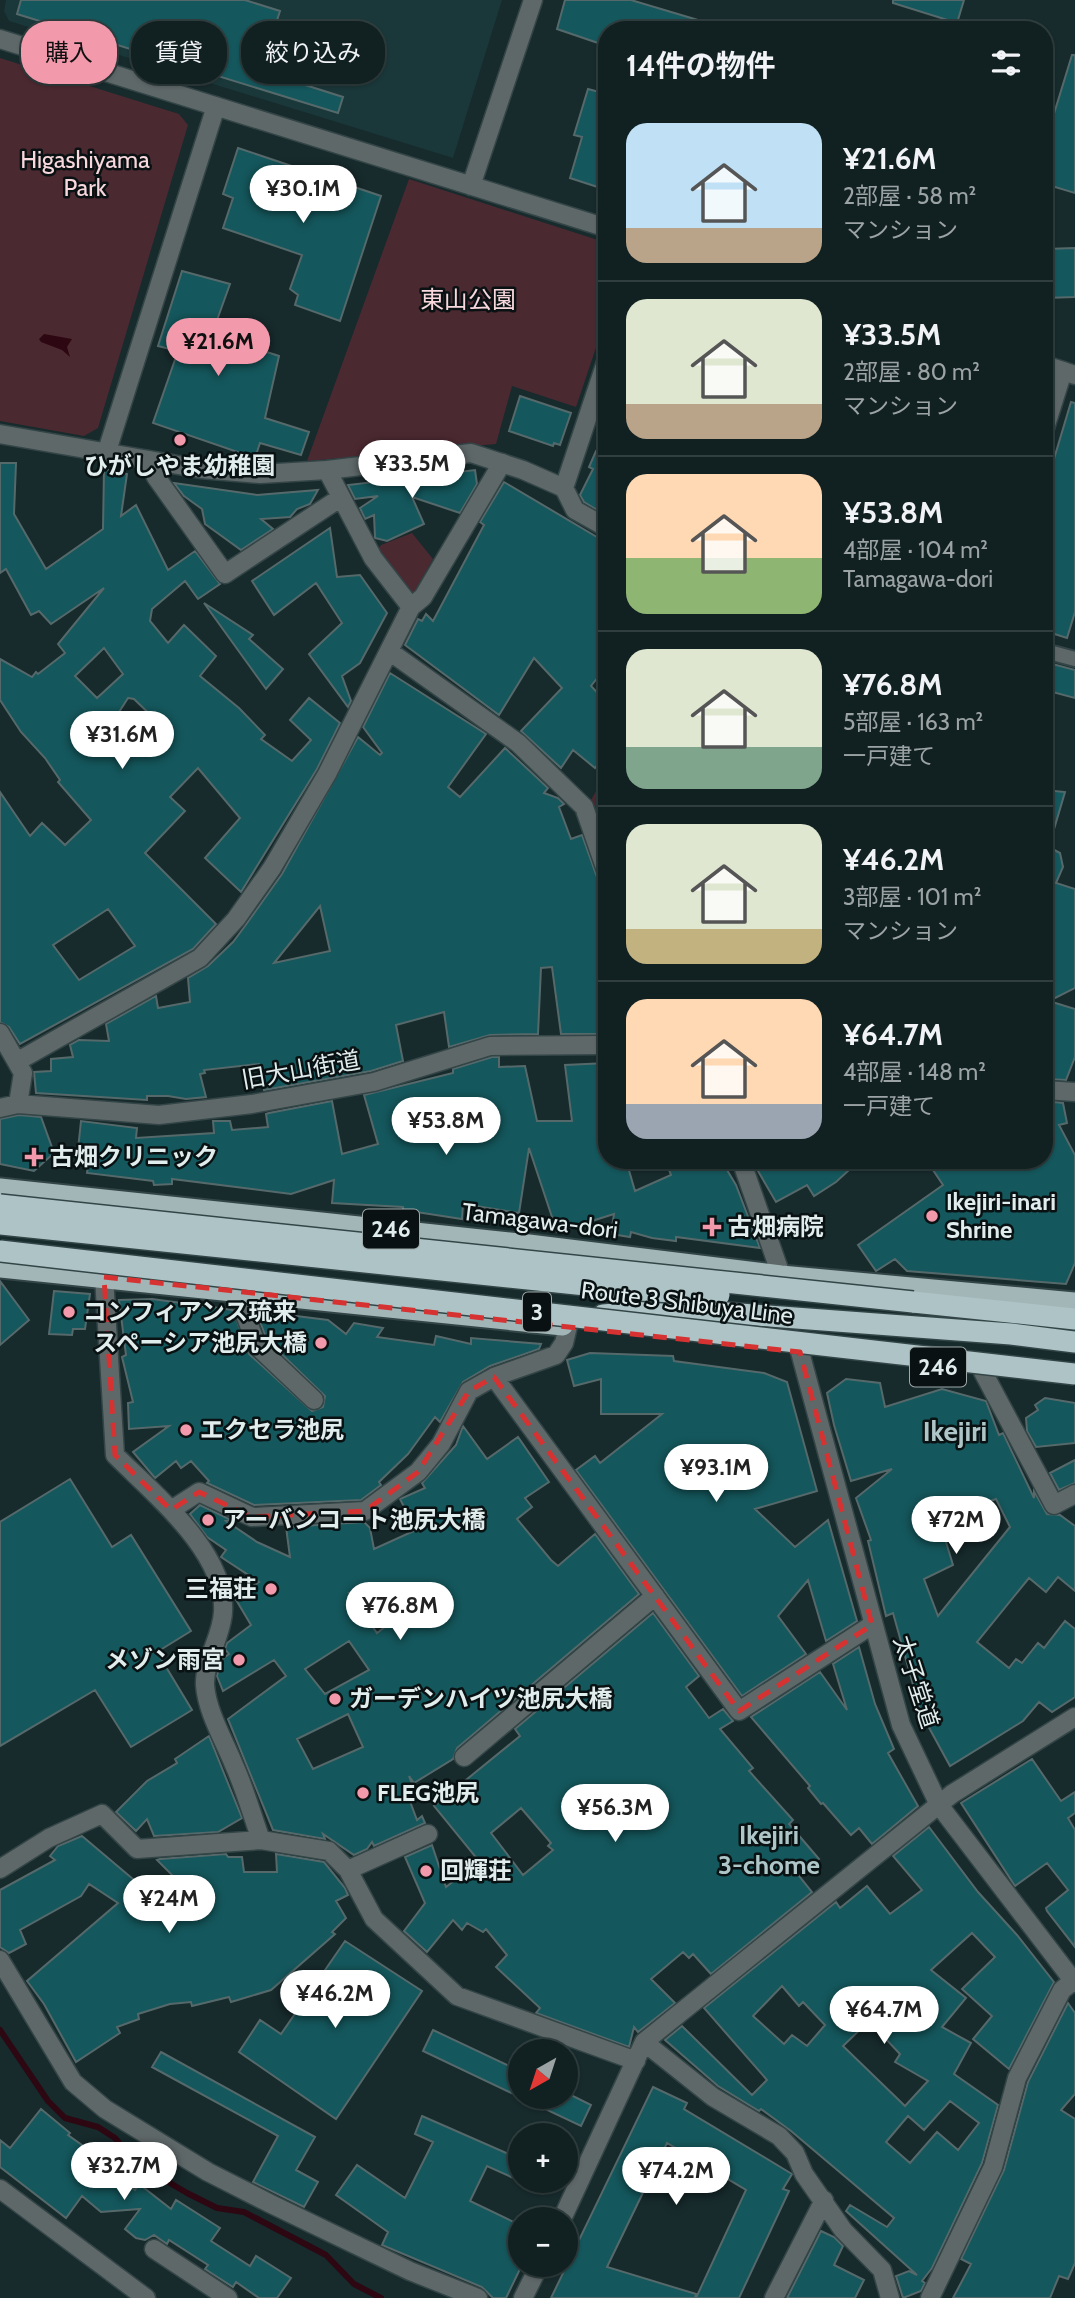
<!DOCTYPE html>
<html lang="ja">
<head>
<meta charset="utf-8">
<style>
	body { margin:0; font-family:Cabin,"Noto Sans JP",sans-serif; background:#1e2d2e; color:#f1f3f6; height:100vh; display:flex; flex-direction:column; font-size:26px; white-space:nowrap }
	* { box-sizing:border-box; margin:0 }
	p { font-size:23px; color:#9ca3a5 }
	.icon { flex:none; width:38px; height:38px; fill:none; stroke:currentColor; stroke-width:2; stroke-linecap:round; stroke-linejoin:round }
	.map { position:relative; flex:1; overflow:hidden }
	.sheet { position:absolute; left:598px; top:21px; width:455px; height:1148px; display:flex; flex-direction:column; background:#112021; border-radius:28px; box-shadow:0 2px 5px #0004,0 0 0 2px #303e3f }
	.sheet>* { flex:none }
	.guide { position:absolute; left:21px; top:21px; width:472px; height:63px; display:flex; gap:14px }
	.needle { width:46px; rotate:219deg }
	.fabs { position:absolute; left:508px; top:2039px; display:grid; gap:14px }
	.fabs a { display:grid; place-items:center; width:70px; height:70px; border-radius:50%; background:#112021; box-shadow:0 2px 5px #0004,0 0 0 2px #303e3f; font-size:35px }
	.price { position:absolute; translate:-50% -60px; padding:0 16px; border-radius:24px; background:#fff; color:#222; font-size:23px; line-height:46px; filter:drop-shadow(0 2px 4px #0008) }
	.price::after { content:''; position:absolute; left:50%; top:42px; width:21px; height:16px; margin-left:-10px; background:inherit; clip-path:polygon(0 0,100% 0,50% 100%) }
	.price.current { background:#f29aac; color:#111 }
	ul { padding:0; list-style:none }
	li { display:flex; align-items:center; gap:21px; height:175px; padding:0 28px }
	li+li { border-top:2px solid #303e3f }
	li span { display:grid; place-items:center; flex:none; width:196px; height:140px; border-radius:21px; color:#555 }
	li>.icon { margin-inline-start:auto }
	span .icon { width:84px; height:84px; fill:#fffc; stroke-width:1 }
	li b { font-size:30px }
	h2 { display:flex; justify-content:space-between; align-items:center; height:84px; padding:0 28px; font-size:30px }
	.pill { padding:0 24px; border-radius:28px; background:#112021; box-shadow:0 2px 5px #0004,0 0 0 2px #303e3f; font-size:24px; line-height:63px }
	.pill.current { background:#f29aac; color:#111 }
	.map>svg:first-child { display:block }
</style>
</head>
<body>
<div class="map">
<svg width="1075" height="2298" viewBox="0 0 1075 2298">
	<rect width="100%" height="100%" fill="#172a2c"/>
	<path fill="#1a3739" d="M6,0H502L453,158L9,21L4,11Z"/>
	<path fill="#4b2931" d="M0,58L179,114L188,125L98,428L84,436L0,421Z
		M409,179L607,243V315L576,407L512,386L496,444L307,461Z
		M412,533L433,559L411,598L375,553L381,545Z
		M607,770V823L598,826L588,806Z"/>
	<path fill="#2d0712" d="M44,334L72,339L67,347L70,357L62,350L41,342L39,339Z"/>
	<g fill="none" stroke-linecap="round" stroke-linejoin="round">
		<path stroke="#2d0712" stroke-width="6" d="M0,2030L48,2101L65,2118L98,2127L115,2138L136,2163L187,2193L217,2208L244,2212L326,2255L354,2284L381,2298"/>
	</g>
	<path fill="#14575c" stroke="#55696b" stroke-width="2" fill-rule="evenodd" d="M21,0H245L280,11L261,71L343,97L338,113L17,14Z
		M565,0H631L718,26L717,30H607V46L557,29Z
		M893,0H964L957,23L893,3Z
		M1072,55H1075V193L1045,184V143Z
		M588,89L607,94V190L570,178L582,137L574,135Z
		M238,148L381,196L340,321L295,305L298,295L290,289L302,255L223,228L233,198L223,194Z
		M1075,248V297L1045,298V249Z
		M182,271L230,284L212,334L279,356L265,418L309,432L301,455L260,443L255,458L153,423L178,351L158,346Z
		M520,396L571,413L560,445L554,443L553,446L509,431Z
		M1071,402L1075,403V612L1067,638L1045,631V489Z
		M607,440V494L599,511L584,502L580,495L593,469L589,467L596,451L601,453Z
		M0,463H16L14,514L46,569L103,529L104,469L127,474L121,516L136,505L168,570L195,551L220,584L198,599L185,581L152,609L150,621L168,643L184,625L216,656L200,676L239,708L265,735L261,739L292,761L311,740L290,720L309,698L340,723L317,769L241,892L205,858L240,818L198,768L170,797L185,811L145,853L216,924L193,949L20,1044L9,1027L0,1022V792L30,836L42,823L65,845L91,820L58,782L60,780L45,758L21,732L0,700V659L32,677L36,672L38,674L65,653L58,644L104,588L51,624L39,611L31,615L6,569L0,573ZM104,648L123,674L97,698L75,676ZM128,698L134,699L162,726L137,743L112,723ZM108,909L135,946L79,980L53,945Z
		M475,470L477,484L460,513L412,497L424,524L387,541L375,538L374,515L365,519L360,508L378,496L355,499L348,485Z
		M504,482L607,543V666L591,686L607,703V753L595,768L573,750L561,768L521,731L562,688L534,658L499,715L405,645L418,619L422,621L426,614L433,621L484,525L480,522Z
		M174,483L257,495L318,490L310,504L297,509L290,517L261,519L273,529L241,550L205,524L202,509L184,496Z
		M330,528L337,577L360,575L387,613L360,663L342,676L351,701L348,707L309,654L342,623L316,583L274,615L252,581Z
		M204,603L253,635L249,639L283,669L266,689Z
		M1045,662L1075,670V698L1045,690Z
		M390,673L486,734L448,787L460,797L505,748L548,788L544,793L558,798L564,804L559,807L571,839L582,835L597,877L607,884V1034H561L552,967L541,968L538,1034L490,1035L449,1047L444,1012L396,1025L403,1061L371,1071L264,1090L259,1064L204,1070L205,1073L200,1074L206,1097L186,1099L168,1096H147V1100L36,1093L34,1072L51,1071V1059L73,1057L70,1045L79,1040L109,1041L106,1024L156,996L158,1008L190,1002L188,978L208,966L233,942L245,926L282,874L358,737L380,755L382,753L363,727ZM320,906L330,951L274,963Z
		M1045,790L1065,792L1049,846L1045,845Z
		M1045,845L1060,853L1063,867L1056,883L1075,889V988L1049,1001L1075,1009V1057L1066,1080L1048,1079L1053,1052L1045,1047Z
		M492,1057H499V1067L525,1066L537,1121H572L565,1065L607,1063V1160H626L635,1191L671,1175L665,1160H721L736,1185L760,1248L676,1237V1241L652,1238L631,1232L630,1237L611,1234L614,1214L557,1232L529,1148L519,1213L463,1204L462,1219L403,1210V1207L332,1203L334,1180L291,1194L172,1179V1184L154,1185L153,1181L87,1173L89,1160L77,1159L81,1121L137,1128L136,1138L214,1133L213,1121H230L232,1130L268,1127L266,1114L269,1113L332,1101L342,1154L378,1144L364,1095L453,1073V1069Z
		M1045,1101L1063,1103L1067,1123L1059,1125L1075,1155V1263L1066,1284L907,1271L895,1259L876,1271L858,1245L943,1185L931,1167L942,1160H1045Z
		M19,1115L41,1117L54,1153L34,1171L0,1164V1119Z
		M774,1160H860L836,1182L814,1196L807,1185L776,1202L758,1171Z
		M0,1281L29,1320L0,1345Z
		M54,1291L90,1294L85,1329H73L72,1335L49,1334Z
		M152,1299L233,1310L249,1354L312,1411L323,1407L325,1396L267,1340L256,1311L328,1320L346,1334L354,1323L383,1328L377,1337L434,1345L436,1336L471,1344V1338L541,1344L539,1349L490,1366L463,1382L440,1422L435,1417L408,1454L379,1482L381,1485L361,1500L254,1505L207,1483L209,1481L191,1461L181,1468L176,1461L155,1478L133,1452L169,1426L129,1429L128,1403L133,1402L122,1357L126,1355L119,1300Z
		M590,1353L673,1356L674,1361L764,1373L787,1382L817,1491L755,1509L795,1547L828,1520L857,1621L826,1641L808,1580L778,1616L806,1654L742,1696L576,1470L595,1456L600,1463L662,1414H601V1379L574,1386L567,1360Z
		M846,1379L880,1383L885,1407L942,1389L986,1401L999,1435L1003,1433L1034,1498V1491L1047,1514L1060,1515L1075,1526V1591L1058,1577L1046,1592L1029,1578L977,1642L1009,1668L1016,1659L1022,1663L1038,1643L1044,1648L1065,1621L1075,1629V1697L1052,1712L1039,1702L1023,1721L950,1766L921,1713L893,1613L886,1616L868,1541L871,1540L856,1498L892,1469L851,1481L834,1425L827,1393ZM996,1499L1010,1527L938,1616L924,1579L953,1565L939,1519Z
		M1045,1398L1075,1403V1443L1036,1447L1027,1431L1026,1418L1038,1410L1035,1405Z
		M463,1426L487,1459L518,1437L549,1482L525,1498L532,1507L517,1519L551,1560L558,1566L595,1534L639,1594L457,1748L453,1759L414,1783L409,1776L412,1784L405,1788L417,1820L422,1816L425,1823L374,1846L372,1842L367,1849L354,1855L323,1834L325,1839L273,1830L228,1719L286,1676L274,1660L223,1691L217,1676L221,1660L229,1654L225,1649L227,1643L251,1625L235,1598L259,1582L221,1557L226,1550L207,1537L190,1514L200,1505L231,1520L226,1521L257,1542L290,1557L286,1527L364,1522L370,1528L374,1549L416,1530L400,1499L425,1488L422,1483L456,1445ZM401,1589L404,1612L377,1633L349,1593ZM349,1641L369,1670L325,1694L305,1669ZM348,1714L363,1747L313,1769L297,1739Z
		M1075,1460V1483L1059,1490L1050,1473Z
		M70,1479L112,1547L131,1535L191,1631L157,1652L192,1710L131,1747L95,1690L0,1746V1522Z
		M653,1613L699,1676L686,1687L709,1718L723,1709L733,1721L720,1729L753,1768L749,1771L793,1820L789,1824L819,1859L799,1876L812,1892L711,1974L693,1954L689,1958L683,1952L651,1979L675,2003L638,2032L634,2027L629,2047L536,2013L540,2008L496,1967L507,1955L486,1929L483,1932L467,1923L462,1930L453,1920L427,1952L404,1931L425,1903L405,1857L432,1845L446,1887L479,1861L434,1806L520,1736L515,1729ZM521,1808L551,1843L548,1846L553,1850L523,1875L491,1833Z
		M859,1647L875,1704L894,1749L888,1753L918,1806L872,1844L859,1828L851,1835L823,1803L821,1804L808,1788L810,1786L751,1717L820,1672L847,1710L833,1664Z
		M209,1736L242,1818L218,1832L154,1836L147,1819L136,1831L116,1812L147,1781L177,1763L175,1759Z
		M1032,1759L1061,1801L1075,1792V1813L1068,1818L1075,1830V1947L1047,1911L1046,1908L1068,1890L1047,1863L1015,1886L961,1803Z
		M929,1827L978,1892L1017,1935L1054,1982L1009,2069L973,2039L992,2016L962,1989L995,1957L972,1933L931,1970L966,1998L942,2027L971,2043L954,2074L998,2105L982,2163L932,2268L922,2281L925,2283L921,2291L903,2298L896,2276L909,2271L917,2275L846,2211L850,2205L887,2227L894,2218L791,2131L761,2109L759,2111L718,2086L665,2040L682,2026L752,2095L767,2080L704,2008L836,1902L840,1908L867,1886L890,1914L922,1890L893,1856ZM782,1986L799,2006L803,2002L825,2025L807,2046L792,2035L784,2044L753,2016ZM869,2021L900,2054L895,2062L928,2081L905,2106L843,2046ZM950,2101L979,2123L958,2150L937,2132L910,2163L886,2142L908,2116L924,2130Z
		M82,1836L140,1885L145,1881L171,1904L186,1889L157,1860L160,1859L226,1854L228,1857H242L244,1872H277L276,1854L324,1862L345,1888L348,1895L336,1901L346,1918L332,1932L335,1934L271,1990L231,2002L229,1997L192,2006L191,2002L170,2004L138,2014L139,2019L117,2027L120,2033L76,2062L44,2004L27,1981L118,1903L89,1884L81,1896L20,1930L26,1944L9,1953L0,1947V1890L55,1860L50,1856L58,1846Z
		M345,1941L422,1991L336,2119L239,2052L260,2020L281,2034Z
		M1068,2003L1075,2013V2094L1061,2110L1075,2119V2263L1068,2279L1059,2276L1050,2298H953L971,2264L961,2259L1004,2170L1028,2082Z
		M433,2030L520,2071V2096H573L591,2105L581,2126L423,2051Z
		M161,2052L315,2137L296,2170L318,2182L304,2207L253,2182L278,2136L152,2067Z
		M653,2087L687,2103L684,2109L792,2174L783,2189L789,2191L739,2298H696L746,2190L667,2143L607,2267L696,2294L695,2298H551Z
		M41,2109L70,2133L68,2135L106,2162L104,2166L135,2190L139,2184L171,2209L176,2200L220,2228L211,2241L250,2266L256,2256L291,2278L277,2298H259L236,2282L233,2287L205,2269L208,2265L169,2240L167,2244L154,2235L145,2240L136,2238L125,2229L140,2209L101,2212L82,2196L66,2218L0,2167V2140L10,2148Z
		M422,2116L520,2159V2181L487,2166L470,2201L520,2225V2269L506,2298H493L482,2287L382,2245L388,2232L336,2195L357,2165L405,2198L433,2142L415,2134Z
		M821,2231L834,2237L843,2246L834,2265L864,2280L855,2298H787Z"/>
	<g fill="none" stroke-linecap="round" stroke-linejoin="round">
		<g stroke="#334547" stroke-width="18">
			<path id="pedestrian" d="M1045,651L1075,659"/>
		</g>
		<g stroke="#334547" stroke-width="21">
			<path id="minor" d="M607,359L564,488L575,510L607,528
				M1045,428L1063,371
				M148,460L156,477L225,574L340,498
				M327,470L373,558L411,607
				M389,651L518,743L584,807L607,873
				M0,1033L23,1073L18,1104
				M18,1061L200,958L236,919L272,868L327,774L411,607L423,597L502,463
				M1045,1090L1075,1092
				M0,1108L18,1104L159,1115L252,1104L374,1082L490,1046L607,1045
				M741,1160L781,1275
				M104,1277L115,1455C154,1494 227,1553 223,1612C222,1636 204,1661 205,1685C207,1712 224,1740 234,1765C245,1789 252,1815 261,1840L329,1851L348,1870L374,1919L457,1996L636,2061
				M244,1312L257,1346L314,1400
				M983,1372L1054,1505L1075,1494
				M494,1377L739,1711L872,1625
				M171,1510L199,1492L252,1517L365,1511L418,1472L441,1444L469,1391L494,1377L556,1355L564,1343L568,1326
				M464,1757L655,1596
				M0,1869L49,1838L102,1814L137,1849L261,1840
				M348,1870L428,1834
				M0,1960L73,2082L105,2109L208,2172L271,2204L410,2271L478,2298
				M644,2042L713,2097L779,2136L795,2153L804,2174L843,2230L882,2270L890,2298
				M562,2219L644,2042L952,1794L1075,1717
				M154,2249L228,2298
				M523,2298L540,2264
				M774,2298L824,2200
				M930,2298L993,2167L1017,2078L1062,1990L1073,1981"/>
		</g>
		<g stroke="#334547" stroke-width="21">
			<path id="tertiary" d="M0,39L607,228
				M471,186L533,0
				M1045,365L1075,375
				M0,434L201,469L260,474L327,470L471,453L523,470L564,488
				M107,451L216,106
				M800,1352L901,1725L939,1805L1075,1983
				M0,2189L146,2298"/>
		</g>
		<g stroke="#334547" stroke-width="23">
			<path id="trunk" d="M0,1188L529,1244L781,1275L1075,1302
				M0,1268L563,1326"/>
		</g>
		<g stroke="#334547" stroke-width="24">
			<path id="motorway" d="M913,1302L1075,1319
				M603,1315L673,1309L1011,1334L1075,1342"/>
		</g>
		<use href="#pedestrian" stroke="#5f6869" stroke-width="14"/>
		<use href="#minor" stroke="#5f6869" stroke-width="18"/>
		<use href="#tertiary" stroke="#5f6869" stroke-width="18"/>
		<use href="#trunk" stroke="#a2b6b8" stroke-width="19"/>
		<use href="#motorway" stroke="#adc3c5" stroke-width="21"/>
		<g stroke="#334547" stroke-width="24" stroke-linecap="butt">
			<path id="motorway-bridge" d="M0,1205L913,1302
				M0,1224L624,1289L719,1295
				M0,1251L1075,1374"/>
		</g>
		<use href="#motorway-bridge" stroke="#adc3c5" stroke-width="21"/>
	</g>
	<path fill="none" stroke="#d73232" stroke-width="5" stroke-dasharray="14 9" stroke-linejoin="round" d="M104,1277L800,1352L872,1625L739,1711L494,1377L469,1391L418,1472L365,1511L252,1517L199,1492L171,1510L115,1455Z"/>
	<g fill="#f29aac" stroke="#091112" stroke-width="2.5">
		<circle cx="180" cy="440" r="7"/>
		<path d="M30.5 1146.5h7v7h7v7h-7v7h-7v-7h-7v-7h7z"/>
		<circle cx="932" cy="1216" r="7"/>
		<path d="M708.5 1216.5h7v7h7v7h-7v7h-7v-7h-7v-7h7z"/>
		<circle cx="69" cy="1312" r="7"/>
		<circle cx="321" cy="1343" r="7"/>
		<circle cx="186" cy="1430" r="7"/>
		<circle cx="208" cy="1520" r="7"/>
		<circle cx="271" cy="1589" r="7"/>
		<circle cx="239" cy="1660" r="7"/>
		<circle cx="335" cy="1699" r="7"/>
		<circle cx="363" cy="1793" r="7"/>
		<circle cx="426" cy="1871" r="7"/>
	</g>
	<g text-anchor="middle" stroke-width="5" stroke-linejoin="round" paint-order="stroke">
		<g fill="#091112" stroke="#a0aaab" stroke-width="2">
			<rect x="363" y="1209.5" width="56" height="39" rx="5"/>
			<rect x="523" y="1292.5" width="28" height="39" rx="5"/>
			<rect x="910" y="1347.5" width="56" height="39" rx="5"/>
		</g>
		<g font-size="23" font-weight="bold" fill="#e1eced">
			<text x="391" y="1237">246</text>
			<text x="537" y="1320">3</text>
			<text x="938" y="1375">246</text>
		</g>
		<g font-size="24" fill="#f9d8dd" stroke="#091112">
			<text x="85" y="168">Higashiyama<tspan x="85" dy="28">Park</tspan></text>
			<text x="468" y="308">東山公園</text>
		</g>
		<g font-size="24" font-weight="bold" fill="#e1eced" stroke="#091112" text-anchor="start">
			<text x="180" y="474" text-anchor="middle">ひがしやま幼稚園</text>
			<text x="50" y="1165">古畑クリニック</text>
			<text x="946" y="1210">Ikejiri-inari<tspan x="946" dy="28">Shrine</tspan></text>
			<text x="728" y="1235">古畑病院</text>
			<text x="83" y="1320">コンフィアンス琉来</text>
			<text x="307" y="1351" text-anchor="end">スペーシア池尻大橋</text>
			<text x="200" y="1438">エクセラ池尻</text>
			<text x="222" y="1528">アーバンコート池尻大橋</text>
			<text x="257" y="1597" text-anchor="end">三福荘</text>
			<text x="225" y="1668" text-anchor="end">メゾン雨宮</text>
			<text x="349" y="1707">ガーデンハイツ池尻大橋</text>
			<text x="377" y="1801">FLEG池尻</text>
			<text x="440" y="1879">回輝荘</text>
		</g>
		<g font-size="24" fill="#e1eced" stroke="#091112">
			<text transform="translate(301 1070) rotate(-10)" y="8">旧大山街道</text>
			<text transform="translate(540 1221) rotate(7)" y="8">Tamagawa-dori</text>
			<text transform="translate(687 1303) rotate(7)" y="8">Route 3 Shibuya Line</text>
			<text transform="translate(916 1682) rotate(72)" y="8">太子堂道</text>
		</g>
		<g font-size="26" font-weight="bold" fill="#afc6c8" stroke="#091112">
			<text x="769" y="1844">Ikejiri<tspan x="769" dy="30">3-chome</tspan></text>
		</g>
		<g font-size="28" font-weight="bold" fill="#afc6c8" stroke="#091112">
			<text x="955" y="1441">Ikejiri</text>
		</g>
	</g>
</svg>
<div class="fabs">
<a><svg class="needle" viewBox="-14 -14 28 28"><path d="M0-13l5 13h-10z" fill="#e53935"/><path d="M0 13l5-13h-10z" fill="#9ca3a5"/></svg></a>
<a>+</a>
<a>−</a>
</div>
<b class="price" style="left:303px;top:225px">¥30.1M</b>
<b class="price current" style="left:218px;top:378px">¥21.6M</b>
<b class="price" style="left:412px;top:500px">¥33.5M</b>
<b class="price" style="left:122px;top:771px">¥31.6M</b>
<b class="price" style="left:446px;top:1157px">¥53.8M</b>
<b class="price" style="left:716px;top:1504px">¥93.1M</b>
<b class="price" style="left:956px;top:1556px">¥72M</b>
<b class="price" style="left:400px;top:1642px">¥76.8M</b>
<b class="price" style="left:615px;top:1844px">¥56.3M</b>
<b class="price" style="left:169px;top:1935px">¥24M</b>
<b class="price" style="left:335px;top:2030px">¥46.2M</b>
<b class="price" style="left:884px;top:2046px">¥64.7M</b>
<b class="price" style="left:124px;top:2202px">¥32.7M</b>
<b class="price" style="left:676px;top:2207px">¥74.2M</b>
<div class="guide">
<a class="pill current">購入</a>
<a class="pill">賃貸</a>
<a class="pill">絞り込み</a>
</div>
<section class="sheet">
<h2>14件の物件<svg class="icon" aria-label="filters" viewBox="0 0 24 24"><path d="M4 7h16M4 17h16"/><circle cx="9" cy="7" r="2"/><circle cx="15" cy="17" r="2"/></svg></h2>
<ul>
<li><span style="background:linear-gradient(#bfe0f5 75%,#b9a48a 0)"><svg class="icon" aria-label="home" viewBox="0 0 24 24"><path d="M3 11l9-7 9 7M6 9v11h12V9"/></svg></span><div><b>¥21.6M</b><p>2部屋 · 58 m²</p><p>マンション</p></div></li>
<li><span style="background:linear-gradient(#dfe7d0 75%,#b9a48a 0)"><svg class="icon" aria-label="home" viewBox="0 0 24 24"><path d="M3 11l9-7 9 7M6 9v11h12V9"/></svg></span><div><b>¥33.5M</b><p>2部屋 · 80 m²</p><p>マンション</p></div></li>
<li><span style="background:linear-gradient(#ffd9b3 60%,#8fb573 0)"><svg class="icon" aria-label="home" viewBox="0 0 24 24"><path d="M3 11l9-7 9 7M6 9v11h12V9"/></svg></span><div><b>¥53.8M</b><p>4部屋 · 104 m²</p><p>Tamagawa-dori</p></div></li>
<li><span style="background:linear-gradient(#dfe7d0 70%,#7fa58c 0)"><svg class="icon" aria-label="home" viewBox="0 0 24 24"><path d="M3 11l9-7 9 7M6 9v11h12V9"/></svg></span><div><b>¥76.8M</b><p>5部屋 · 163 m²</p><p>一戸建て</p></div></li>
<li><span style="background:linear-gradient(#dfe7d0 75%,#c2b280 0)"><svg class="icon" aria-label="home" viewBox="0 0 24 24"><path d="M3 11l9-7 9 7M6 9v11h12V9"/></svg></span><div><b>¥46.2M</b><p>3部屋 · 101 m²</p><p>マンション</p></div></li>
<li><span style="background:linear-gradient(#ffd9b3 75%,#9aa5b1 0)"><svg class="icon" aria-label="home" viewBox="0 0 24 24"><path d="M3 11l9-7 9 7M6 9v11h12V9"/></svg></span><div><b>¥64.7M</b><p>4部屋 · 148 m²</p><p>一戸建て</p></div></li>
</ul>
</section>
</div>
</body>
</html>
